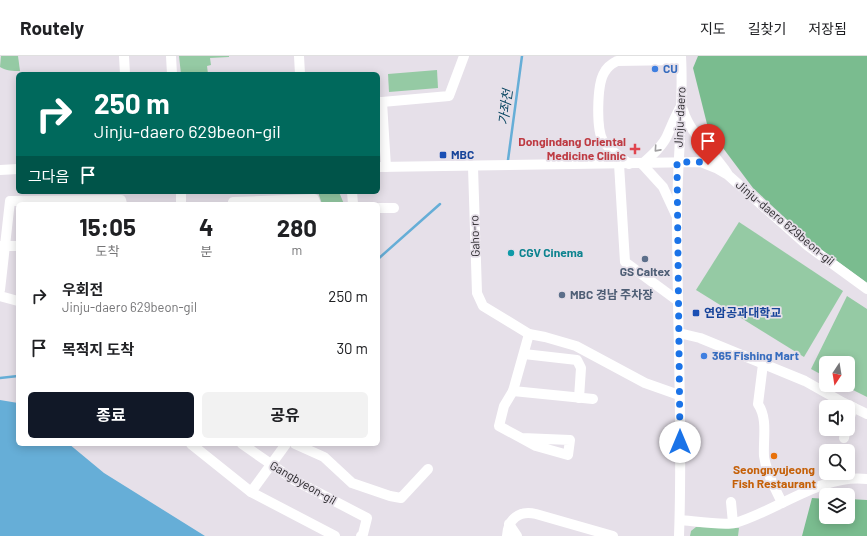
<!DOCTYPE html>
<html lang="ko">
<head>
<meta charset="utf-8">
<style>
  body { margin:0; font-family:Barlow,"Noto Sans KR",sans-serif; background:#f2f2f2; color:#202124; height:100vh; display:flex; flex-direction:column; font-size:15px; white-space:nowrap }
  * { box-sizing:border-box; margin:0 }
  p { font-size:13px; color:#757577 }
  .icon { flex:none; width:22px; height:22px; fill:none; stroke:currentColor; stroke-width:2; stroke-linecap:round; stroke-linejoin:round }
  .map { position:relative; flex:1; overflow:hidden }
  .panel { position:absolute; left:16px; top:146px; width:364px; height:244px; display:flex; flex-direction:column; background:#fff; border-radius:6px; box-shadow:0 2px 10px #0003 }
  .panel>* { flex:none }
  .banner { position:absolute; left:16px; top:16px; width:364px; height:122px; border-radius:6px; box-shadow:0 2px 10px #0003; background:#00695c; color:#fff; overflow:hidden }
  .needle { width:26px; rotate:192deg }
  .controls { position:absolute; left:819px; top:300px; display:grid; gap:8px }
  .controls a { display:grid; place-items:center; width:36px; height:36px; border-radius:6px; background:#fff; box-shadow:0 2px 10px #0003; font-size:20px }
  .pin { position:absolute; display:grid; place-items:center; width:34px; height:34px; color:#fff; margin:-41px -17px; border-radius:50% 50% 50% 0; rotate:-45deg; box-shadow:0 0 4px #0007 }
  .pin .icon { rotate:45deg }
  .me { position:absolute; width:44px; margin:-22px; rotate:0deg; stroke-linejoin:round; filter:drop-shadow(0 0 3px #0008) }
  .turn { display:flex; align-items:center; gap:14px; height:84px; padding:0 12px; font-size:18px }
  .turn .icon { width:52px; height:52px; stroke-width:2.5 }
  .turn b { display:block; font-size:28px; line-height:34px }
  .then { display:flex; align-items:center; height:38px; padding:0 12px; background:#0003; gap:8px; font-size:15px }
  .eta { display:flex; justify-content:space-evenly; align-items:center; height:68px; text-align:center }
  .eta b { font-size:24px; font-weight:700; line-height:28px }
  .action { display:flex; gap:8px; margin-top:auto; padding:8px 12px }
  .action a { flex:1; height:46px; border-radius:6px; background:#111827; color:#fff; font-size:16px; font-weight:700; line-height:46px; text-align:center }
  .action a+a { background:#f2f2f2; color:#202124 }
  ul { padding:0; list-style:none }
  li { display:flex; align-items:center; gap:12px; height:52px; padding:0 12px }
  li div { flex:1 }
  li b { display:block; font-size:15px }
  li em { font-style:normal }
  header { display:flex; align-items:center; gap:24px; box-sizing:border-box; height:56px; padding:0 20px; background:#fff; border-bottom:1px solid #e0e0e0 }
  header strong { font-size:19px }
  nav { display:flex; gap:22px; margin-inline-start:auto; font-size:14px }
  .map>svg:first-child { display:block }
</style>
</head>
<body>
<header>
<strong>Routely</strong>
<nav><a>지도</a><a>길찾기</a><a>저장됨</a></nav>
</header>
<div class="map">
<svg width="867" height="480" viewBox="0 0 867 480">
  <rect width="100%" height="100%" fill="#e6e0e9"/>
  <!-- green -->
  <g fill="#95caa4">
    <path d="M1,0h17l2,15c-7,0 -14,0 -20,-4z"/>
    <polygon points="179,0 229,0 229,1 210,2 211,9 207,10 208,18 181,18"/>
    <polygon points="437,14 438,32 389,36 388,18"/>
    <polygon points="318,136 339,136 344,148 322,148"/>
    <polygon points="739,166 843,235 804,301 696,234"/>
    <polygon points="847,240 867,253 867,341 843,329 848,329 848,307 826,307 826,321 811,313"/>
    <polygon points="696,471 739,472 738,480 690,480 691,475"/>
  </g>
  <!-- forest -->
  <g fill="#7abc8f">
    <polygon points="698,0 867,0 867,227 811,186 753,132 708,72 693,12"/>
    <polygon points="812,442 826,443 826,461 848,461 848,443 867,444 867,480 802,480"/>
  </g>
  <!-- water -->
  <polygon fill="#66aed7" points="0,344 18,347 18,388 69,388 104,417 205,480 0,480"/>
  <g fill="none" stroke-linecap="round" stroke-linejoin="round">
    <!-- stream -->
    <g stroke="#66aed7" stroke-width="2.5">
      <polyline points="508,104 522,0"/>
      <polyline points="378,203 440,148"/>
      <polyline points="0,322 18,320"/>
    </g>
    <!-- minor -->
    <g stroke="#fff" stroke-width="10">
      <polyline points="124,0 125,18"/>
      <polyline points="171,0 172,18"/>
      <polyline points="299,0 300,18"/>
      <polyline points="378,46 382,46 386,111"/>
      <polyline points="382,46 449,40 464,0"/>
      <path d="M683,54c8,26 30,41 44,63"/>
      <polyline points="619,108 625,206 678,245"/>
      <path d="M629,108c-8,-7 -20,-14 -26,-23 -7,-12 -6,-56 1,-68 3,-6 7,-9 13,-12l64,-1"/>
      <path d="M642,108c9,-8 20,-17 25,-28 5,-11 7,-17 13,-28"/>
      <polyline points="642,108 663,131 676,159"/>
      <polyline points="378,111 701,106 716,112 728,119 808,190 867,233"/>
      <polyline points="473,111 477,237 483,250 529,278 545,281 576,290 645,327 679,339"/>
      <polyline points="0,114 18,113"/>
      <polyline points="352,136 353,148"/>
      <polyline points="181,148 181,136"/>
      <polyline points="234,148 233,146 314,143 316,148"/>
      <polyline points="378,152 394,152"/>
      <polyline points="0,190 18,190"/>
      <polyline points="0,234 10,145 121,144 122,148"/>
      <polyline points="0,240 18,245"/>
      <polyline points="679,277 700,282 805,325 844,347 867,358"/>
      <polyline points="529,278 513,335 593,343"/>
      <polyline points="524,298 577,304 581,312 579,342"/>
      <path d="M763,308l-5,40c10,15 5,34 6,52 2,16 11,32 18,47"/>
      <polyline points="513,335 504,350 499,370 536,390 568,399 570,384 522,382"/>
      <polyline points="848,367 853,351"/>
      <polyline points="844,382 846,373"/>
      <polyline points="191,388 251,436 335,480"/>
      <polyline points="242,388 294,424 367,462 363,478 361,480"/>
      <polyline points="295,388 324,401 352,427 390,440 401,442 428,413"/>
      <polyline points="251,436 286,388"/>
      <polyline points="731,446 733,467"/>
      <path d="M680,464c13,1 44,6 55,3 42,-12 88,-50 132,-44"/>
      <polyline points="509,468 517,480"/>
      <path d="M507,480c1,-17 12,-26 29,-22l77,22"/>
      <path d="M679,480c4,-107 -2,-214 -2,-320 0,-53 7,-107 4,-160"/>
    </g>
  </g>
  <!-- one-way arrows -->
  <defs><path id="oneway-chevron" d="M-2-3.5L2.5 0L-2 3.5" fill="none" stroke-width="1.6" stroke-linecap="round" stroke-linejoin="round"/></defs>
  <use stroke="#a09fa1" href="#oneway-chevron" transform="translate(657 93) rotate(132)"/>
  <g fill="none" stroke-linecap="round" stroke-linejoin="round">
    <!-- route -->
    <polyline stroke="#1a73e8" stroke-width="7" stroke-dasharray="0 12.6" points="680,386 677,106 701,106 708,109"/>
  </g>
  <!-- markers -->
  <g fill="#3f7fe0" stroke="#e6e0e9" stroke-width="1.5">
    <circle cx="655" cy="13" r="4"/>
    <circle cx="704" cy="300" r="4"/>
  </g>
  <path fill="#e0444e" stroke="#e6e0e9" stroke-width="1.5" d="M633 87h4v4h4v4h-4v4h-4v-4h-4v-4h4z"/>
  <g fill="#1a4fb4" stroke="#e6e0e9" stroke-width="1.5">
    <rect x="439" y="95" width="8" height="8" rx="2"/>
    <rect x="692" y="253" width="8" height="8" rx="2"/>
  </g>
  <circle fill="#0f9aa8" stroke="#e6e0e9" stroke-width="1.5" cx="511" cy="197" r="4"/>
  <g fill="#5c6f8a" stroke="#e6e0e9" stroke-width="1.5">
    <circle cx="645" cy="203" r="4"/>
    <circle cx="562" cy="239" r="4"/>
  </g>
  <circle fill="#e8710a" stroke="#e6e0e9" stroke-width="1.5" cx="774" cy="400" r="4"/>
  <g text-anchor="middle" stroke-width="3.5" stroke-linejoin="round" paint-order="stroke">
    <!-- shop labels -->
    <g font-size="12" font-weight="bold" fill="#366cbe" stroke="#e6e0e9" text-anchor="start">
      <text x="663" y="17">CU</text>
      <text x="712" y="304">365 Fishing Mart</text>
    </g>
    <!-- street labels -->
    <g font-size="12" fill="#2c2a2e" stroke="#e6e0e9">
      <text transform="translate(680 61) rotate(-87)" y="4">Jinju-daero</text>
      <text transform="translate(785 167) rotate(40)" y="4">Jinju-daero 629beon-gil</text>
      <text transform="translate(475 180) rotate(-92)" y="4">Gaho-ro</text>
      <text transform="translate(303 427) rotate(30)" y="4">Gangbyeon-gil</text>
    </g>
    <!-- health labels -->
    <g font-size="12" font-weight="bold" fill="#be3a42" stroke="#e6e0e9" text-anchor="end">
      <text x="626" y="90">Dongindang Oriental<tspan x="626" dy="14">Medicine Clinic</tspan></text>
    </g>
    <!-- transit labels -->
    <g font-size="12" font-weight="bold" fill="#164399" stroke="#e6e0e9" text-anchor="start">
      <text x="451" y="103">MBC</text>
      <text x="704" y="261">연암공과대학교</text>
    </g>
    <!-- culture labels -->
    <g font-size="12" font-weight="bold" fill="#0d838f" stroke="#e6e0e9" text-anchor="start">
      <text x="519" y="201">CGV Cinema</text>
    </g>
    <!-- service labels -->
    <g font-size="12" font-weight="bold" fill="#4e5e75" stroke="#e6e0e9">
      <text x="645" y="220">GS Caltex</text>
      <text x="570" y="243" text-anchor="start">MBC 경남 주차장</text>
    </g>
    <!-- food labels -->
    <g font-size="12" font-weight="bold" fill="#c56008" stroke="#e6e0e9">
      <text x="774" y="418">Seongnyujeong<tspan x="774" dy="14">Fish Restaurant</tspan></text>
    </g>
    <!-- water labels -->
    <g font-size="13" font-style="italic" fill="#084561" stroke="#e6e0e9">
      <text transform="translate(505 51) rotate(-82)" y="5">가좌천</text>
    </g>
  </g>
</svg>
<div class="controls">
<a><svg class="needle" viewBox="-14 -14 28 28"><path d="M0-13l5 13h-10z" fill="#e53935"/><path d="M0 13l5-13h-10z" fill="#757577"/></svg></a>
<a><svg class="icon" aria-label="sound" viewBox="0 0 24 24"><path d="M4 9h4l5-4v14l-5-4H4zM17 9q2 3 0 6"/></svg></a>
<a><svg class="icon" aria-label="search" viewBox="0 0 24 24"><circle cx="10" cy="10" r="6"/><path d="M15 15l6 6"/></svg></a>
<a><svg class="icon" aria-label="layers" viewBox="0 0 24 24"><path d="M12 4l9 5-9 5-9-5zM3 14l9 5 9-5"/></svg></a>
</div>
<div class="pin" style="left:708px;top:109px;background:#d93025"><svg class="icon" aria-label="arrive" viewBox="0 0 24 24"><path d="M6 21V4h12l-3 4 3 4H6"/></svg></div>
<svg class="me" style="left:680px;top:386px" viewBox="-20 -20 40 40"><circle r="19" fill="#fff"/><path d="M0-13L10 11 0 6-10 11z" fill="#1a73e8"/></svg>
<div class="banner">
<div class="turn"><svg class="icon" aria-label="right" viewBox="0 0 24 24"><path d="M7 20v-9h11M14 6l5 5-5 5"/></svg><div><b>250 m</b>Jinju-daero 629beon-gil</div></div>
<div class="then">그다음<svg class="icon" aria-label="arrive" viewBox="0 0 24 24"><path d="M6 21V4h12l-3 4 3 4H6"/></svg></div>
</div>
<section class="panel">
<div class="eta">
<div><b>15:05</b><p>도착</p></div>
<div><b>4</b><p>분</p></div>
<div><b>280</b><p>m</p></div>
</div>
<ul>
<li><svg class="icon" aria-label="right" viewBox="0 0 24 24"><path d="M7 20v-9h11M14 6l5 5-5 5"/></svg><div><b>우회전</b><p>Jinju-daero 629beon-gil</p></div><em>250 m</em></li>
<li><svg class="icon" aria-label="arrive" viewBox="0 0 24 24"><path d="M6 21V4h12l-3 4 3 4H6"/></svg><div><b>목적지 도착</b></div><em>30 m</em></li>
</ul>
<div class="action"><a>종료</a><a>공유</a></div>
</section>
</div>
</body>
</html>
